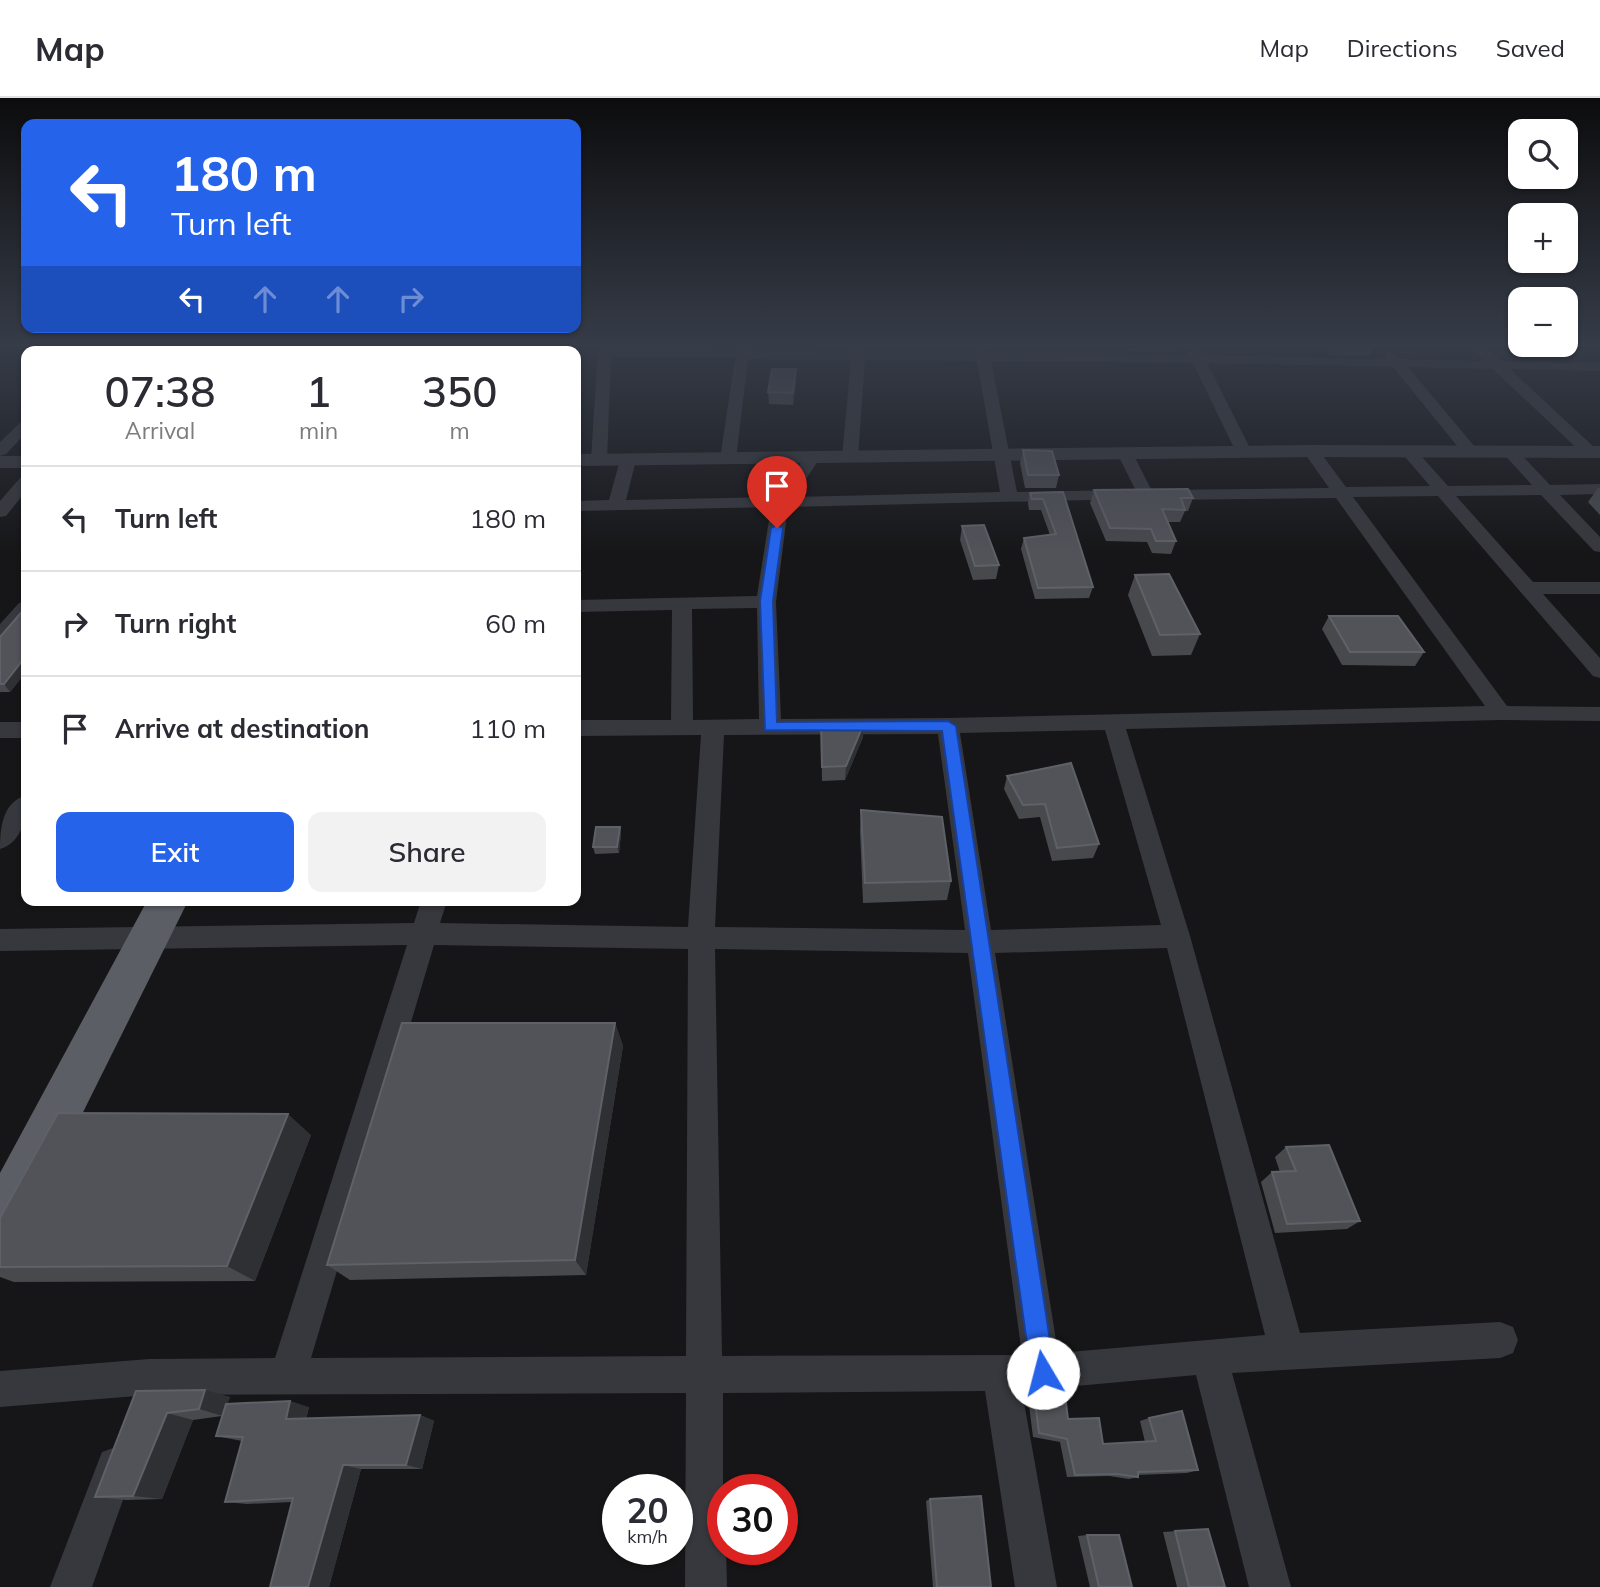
<!DOCTYPE html>
<html lang="en">
<head>
<meta charset="utf-8">
<style>
  body { margin:0; font-family:Mulish,sans-serif; background:#f2f2f3; color:#2b2b33; height:100vh; display:flex; flex-direction:column; font-size:26px; white-space:nowrap }
  * { box-sizing:border-box; margin:0 }
  p { font-size:23px; color:#7c7c81 }
  .icon { flex:none; width:38px; height:38px; fill:none; stroke:currentColor; stroke-width:2; stroke-linecap:round; stroke-linejoin:round }
  .map { position:relative; flex:1; overflow:hidden }
  .side { position:absolute; left:21px; top:248px; width:560px; height:560px; display:flex; flex-direction:column; background:#fff; border-radius:14px; box-shadow:0 2px 5px #0004 }
  .side>* { flex:none }
  .hud { position:absolute; left:21px; top:21px; width:560px; height:214px; border-radius:14px; box-shadow:0 2px 5px #0004; background:#2563eb; color:#fff; overflow:hidden }
  .controls { position:absolute; left:1508px; top:21px; display:grid; gap:14px }
  .controls a { display:grid; place-items:center; width:70px; height:70px; border-radius:14px; background:#fff; box-shadow:0 2px 5px #0004; font-size:35px }
  .speed { position:absolute; left:602px; top:1376px; display:flex; gap:14px; font-size:35px; font-weight:700; text-align:center }
  .speed>* { display:grid; place-content:center; width:91px; height:91px; border-radius:50%; background:#fff; box-shadow:0 2px 5px #0004; line-height:1 }
  .speed small { font-size:18px; font-weight:400 }
  .speed .limit { border:10px solid #d22; background:#fff; color:#111 }
  .pin { position:absolute; display:grid; place-items:center; width:60px; height:60px; color:#fff; margin:-72px -30px; border-radius:50% 50% 50% 0; rotate:-45deg; box-shadow:0 0 7px #0007 }
  .pin .icon { rotate:45deg }
  .me { position:absolute; width:77px; margin:-38px; rotate:352deg; stroke-linejoin:round; filter:drop-shadow(0 0 5px #0008) }
  .turn { display:flex; align-items:center; gap:24px; height:147px; padding:0 35px; font-size:32px }
  .turn .icon { width:91px; height:91px; stroke-width:2.5 }
  .turn b { display:block; font-size:49px; line-height:60px }
  .lanes { display:flex; align-items:center; height:66px; padding:0 35px; background:#0003; justify-content:center; gap:35px; direction:ltr }
  .lanes .off { opacity:.35 }
  .eta { display:flex; justify-content:space-evenly; align-items:center; height:119px; text-align:center }
  .eta b { font-size:42px; font-weight:600; line-height:49px }
  .button { display:flex; gap:14px; margin-top:auto; padding:14px 35px }
  .button a { flex:1; height:80px; border-radius:14px; background:#2563eb; color:#fff; font-size:28px; font-weight:600; line-height:80px; text-align:center }
  .button a+a { background:#f2f2f3; color:#2b2b33 }
  ul { padding:0; list-style:none }
  li { display:flex; align-items:center; gap:21px; height:105px; padding:0 35px; border-top:2px solid #e1e1e2 }
  li div { flex:1 }
  li b { display:block; font-size:26px }
  li em { font-style:normal }
  header { display:flex; align-items:center; gap:42px; box-sizing:border-box; height:98px; padding:0 35px; background:#fff; border-bottom:2px solid #e1e1e2 }
  header strong { font-size:33px }
  nav { display:flex; gap:38px; margin-inline-start:auto; font-size:24px }
  .map>svg:first-child { display:block }
</style>
</head>
<body>
<header>
<strong>Map</strong>
<nav><a>Map</a><a>Directions</a><a>Saved</a></nav>
</header>
<div class="map">
<svg width="1600" height="1489" viewBox="0 0 1600 1489">
  <rect width="100%" height="100%" fill="#161618"/>
  <g fill="none" stroke-linecap="round" stroke-linejoin="round">
    <!-- minor -->
    <g fill="#37383d" fill-rule="evenodd">
      <polygon points="104,249 119,249 115,254 99,254"/>
      <polygon points="228,249 242,249 238,254 224,254"/>
      <polygon points="345,249 359,249 355,254 341,254"/>
      <path d="M598,249l138,3v-3h14l-1,3 103,1v-4h14l-1,5 110,1 -1,-6h14l1,6 200,2 -4,-8h14l4,8 183,4v-6l5,-1 10,7 83,2 -13,-14h14l16,14 99,2v8l-90,-2 86,80 2,3 -8,5 -6,-2 -91,-86 -85,-2 67,80 2,3 -8,5 -6,-2 -70,-86 -186,-4 45,89 -8,5 -8,-5 -43,-89 -202,-2 26,131 106,-2 8,5 -2,4 -341,8 -12,95 5,117 167,-1 537,-12 -149,-208 -176,2 -7,-3 -7,3 -8,-5 -21,-42 2,-3h12l22,43 7,-3 169,-2 -26,-37 8,-5 6,2 29,39 84,-1 -30,-35 8,-5 6,2 34,38 84,-1 -31,-34 8,-5 6,2 35,37 50,-1v10l-40,1 40,42v15l-6,-1 -53,-56 -85,1 77,86h67v12h-57l57,64v20l-7,-2 -155,-180 -85,1 154,209 93,1v14l-99,-1 -375,9 64,207 110,397 200,-11 13,5 5,13 -5,13 -13,5 -268,15 59,214h-42l-53,-212 -174,16 35,196h-42l-30,-196 -262,2v156h3l1,38h-42l1,-194 -537,2 -149,12v-36l149,-12 126,-1 132,-413 -407,6v-22l414,-6 7,-22h26l-7,22 248,4 13,-192 -125,1v-16h95l1,-110 -96,2v-12l181,-4 14,-89 -195,4v-10l33,-1 11,-40 8,-5 8,5 -10,40 151,-3 29,-42 6,-2 8,5 -26,39 206,-5 -23,-131 -112,-1 -7,97 -8,5 -8,-5 9,-97 -103,-1 -12,100 -8,5 -8,-5 15,-101 -124,-1 -4,103 -8,5 -8,-5zM757,510l2,111 -66,1 -1,-111zM1105,632l56,195 -170,5 -31,-197zM938,636l27,196 -250,-3 9,-192zM434,847l254,4 -2,407 -375,2zM1167,850l98,387 -207,18 -63,-400zM715,851l253,4 54,402 -300,1z"/>
      <polygon points="26,323 26,335 6,356 0,358 0,344 21,324"/>
      <polygon points="26,378 26,393 6,418 0,419 0,403 20,380"/>
      <polygon points="26,503 26,521 7,542 0,544 0,526 19,505"/>
      <rect x="0" y="624" width="26" height="16"/>
      <path d="M26,697c1,21 -3,47 -26,54 0,-21 2,-46 26,-54z"/>
      <polygon points="116,1349 130,1354 135,1368 92,1489 50,1489 102,1354"/>
    </g>
    <!-- tertiary -->
    <g fill="#37383d" fill-rule="evenodd">
      <polygon points="1311,347 1600,348 1600,360 1311,359 576,368 576,356"/>
      <rect x="0" y="358" width="26" height="12"/>
    </g>
    <!-- trunk -->
    <g fill="#5b5e65" fill-rule="evenodd">
      <polygon points="459,249 481,249 478,254 456,254"/>
      <polygon points="147,803 188,803 18,1145 0,1153 0,1075"/>
    </g>
  </g>
  <!-- wall -->
  <g fill="#47494d">
    <polygon points="1127,249 1177,249 1176,254 1128,253"/>
    <polygon points="1324,249 1373,249 1369,258 1330,257"/>
    <polygon points="796,283 793,307 769,306 768,294"/>
    <polygon points="1023,352 1059,377 1056,390 1025,390 1020,365"/>
    <polygon points="1598,390 1600,390 1600,417 1588,404"/>
    <polygon points="1094,392 1193,400 1188,413 1185,413 1180,424 1168,424 1176,443 1171,456 1152,455 1147,444 1106,443 1090,405"/>
    <polygon points="1063,394 1093,489 1089,500 1035,501 1021,451 1024,440 1050,437 1041,412 1029,412 1028,405 1030,395"/>
    <polygon points="962,428 999,467 996,481 973,482 960,442"/>
    <polygon points="1135,477 1200,536 1191,557 1152,558 1128,497"/>
    <polygon points="26,509 26,574 10,594 0,594 0,539"/>
    <polygon points="1329,518 1424,554 1415,568 1342,567 1322,531"/>
    <polygon points="821,625 864,625 863,639 845,682 822,683"/>
    <polygon points="1007,678 1099,746 1093,760 1052,763 1040,719 1019,721 1004,691"/>
    <polygon points="861,712 951,783 947,802 863,805 860,733"/>
    <polygon points="620,729 621,736 619,755 595,756 593,749"/>
    <polygon points="615,925 623,948 586,1177 350,1182 327,1167"/>
    <polygon points="311,1037 255,1183 14,1184 0,1179 0,1120"/>
    <polygon points="1286,1049 1360,1123 1347,1131 1275,1135 1261,1084 1272,1074 1280,1074 1275,1059"/>
    <polygon points="136,1293 230,1299 227,1306 309,1309 306,1321 420,1317 434,1323 422,1371 361,1371 329,1489 270,1489 292,1404 247,1406 225,1404 242,1343 216,1338 222,1318 193,1322 162,1401 126,1402 95,1399"/>
    <polygon points="1034,1295 1068,1321 1103,1346 1145,1344 1140,1323 1149,1320 1198,1372 1187,1375 1138,1377 1138,1379 1129,1381 1109,1378 1067,1379 1060,1344 1033,1339 1028,1299"/>
    <polygon points="930,1401 991,1489 933,1489 926,1403"/>
    <polygon points="1208,1431 1225,1489 1177,1489 1163,1434"/>
    <polygon points="1087,1437 1132,1489 1090,1489 1078,1438"/>
  </g>
  <!-- shaded-wall -->
  <g fill="#2f3033">
    <polygon points="796,271 796,283 793,307 793,295"/>
    <polygon points="26,558 26,574 10,594 4,586"/>
    <polygon points="864,625 863,639 845,682 846,668"/>
    <polygon points="620,729 621,736 619,755 617,749"/>
    <polygon points="615,925 623,948 586,1177 575,1162"/>
    <polygon points="288,1016 311,1037 255,1183 227,1168"/>
    <polygon points="205,1292 230,1299 223,1318 199,1311"/>
    <polygon points="290,1303 309,1309 305,1327 286,1321"/>
    <polygon points="167,1315 193,1322 162,1401 133,1398"/>
    <polygon points="420,1317 434,1323 422,1371 406,1367"/>
    <polygon points="343,1367 361,1371 329,1489 308,1489"/>
  </g>
  <!-- building -->
  <g fill="#525359" stroke="#5f6168" stroke-width="2">
    <polygon points="486,252 506,252 505,254 485,254"/>
    <polygon points="772,271 796,271 793,295 768,294"/>
    <polygon points="1023,352 1052,353 1059,377 1028,377"/>
    <polygon points="1188,391 1193,400 1181,400 1185,412 1162,411 1176,443 1156,443 1151,431 1110,430 1094,392"/>
    <polygon points="1063,394 1093,489 1038,490 1024,440 1056,436 1043,401 1032,401 1030,395"/>
    <polygon points="984,427 999,467 975,468 962,428"/>
    <polygon points="1169,476 1200,536 1160,537 1135,477"/>
    <polygon points="26,509 26,558 4,586 0,586 0,539"/>
    <polygon points="1329,518 1398,518 1424,554 1350,554"/>
    <polygon points="821,625 864,625 846,668 822,669"/>
    <polygon points="1071,665 1099,746 1057,750 1045,706 1023,707 1007,678"/>
    <polygon points="861,712 942,719 951,783 865,785"/>
    <polygon points="596,729 620,729 617,749 593,749"/>
    <polygon points="402,925 615,925 575,1162 327,1167"/>
    <polygon points="58,1015 288,1016 227,1168 0,1169 0,1120"/>
    <polygon points="1329,1047 1360,1123 1287,1126 1272,1074 1296,1073 1286,1049"/>
    <polygon points="205,1292 199,1311 167,1315 133,1398 95,1399 136,1293"/>
    <polygon points="1034,1295 1065,1297 1068,1321 1099,1320 1103,1346 1156,1343 1149,1320 1182,1313 1198,1372 1138,1374 1138,1379 1117,1376 1075,1377 1067,1341 1039,1335"/>
    <polygon points="290,1303 286,1321 420,1317 406,1367 343,1367 308,1489 270,1489 293,1400 225,1404 243,1339 216,1338 226,1306"/>
    <polygon points="981,1398 991,1489 937,1489 930,1401"/>
    <polygon points="1208,1431 1225,1489 1189,1489 1175,1433"/>
    <polygon points="1087,1437 1119,1437 1132,1489 1099,1489"/>
  </g>
  <!-- sky -->
  <linearGradient id="sky" x2="0" y2="1"><stop stop-color="#0c0c0d"/><stop offset="0.54" stop-color="#363c48"/><stop offset="1" stop-color="#363c48" stop-opacity="0"/></linearGradient>
  <rect width="1600" height="457" fill="url(#sky)"/>
  <!-- route -->
  <polygon fill="#2563eb" stroke="#184099" stroke-width="2" points="777,427 783,430 773,503 777,624 948,623 956,628 1055,1275 1052,1283 1043,1286 1035,1283 1031,1275 942,633 765,632 760,503 771,430"/>
</svg>
<div class="controls">
<a><svg class="icon" aria-label="search" viewBox="0 0 24 24"><circle cx="10" cy="10" r="6"/><path d="M15 15l6 6"/></svg></a>
<a>+</a>
<a>−</a>
</div>
<div class="speed"><div>20<small>km/h</small></div><div class="limit">30</div></div>
<div class="pin" style="left:777px;top:430px;background:#d93025"><svg class="icon" aria-label="arrive" viewBox="0 0 24 24"><path d="M6 21V4h12l-3 4 3 4H6"/></svg></div>
<svg class="me" style="left:1043px;top:1275px" viewBox="-20 -20 40 40"><circle r="19" fill="#fff"/><path d="M0-13L10 11 0 6-10 11z" fill="#2563eb"/></svg>
<div class="hud">
<div class="turn"><svg class="icon" aria-label="left" viewBox="0 0 24 24"><path d="M17 20v-9H6M10 6l-5 5 5 5"/></svg><div><b>180 m</b>Turn left</div></div>
<div class="lanes"><svg class="icon" aria-label="left" viewBox="0 0 24 24"><path d="M17 20v-9H6M10 6l-5 5 5 5"/></svg><svg class="icon off" aria-label="ahead" viewBox="0 0 24 24"><path d="M12 20V5M6 11l6-6 6 6"/></svg><svg class="icon off" aria-label="ahead" viewBox="0 0 24 24"><path d="M12 20V5M6 11l6-6 6 6"/></svg><svg class="icon off" aria-label="right" viewBox="0 0 24 24"><path d="M7 20v-9h11M14 6l5 5-5 5"/></svg></div>
</div>
<section class="side">
<div class="eta">
<div><b>07:38</b><p>Arrival</p></div>
<div><b>1</b><p>min</p></div>
<div><b>350</b><p>m</p></div>
</div>
<ul>
<li><svg class="icon" aria-label="left" viewBox="0 0 24 24"><path d="M17 20v-9H6M10 6l-5 5 5 5"/></svg><div><b>Turn left</b></div><em>180 m</em></li>
<li><svg class="icon" aria-label="right" viewBox="0 0 24 24"><path d="M7 20v-9h11M14 6l5 5-5 5"/></svg><div><b>Turn right</b></div><em>60 m</em></li>
<li><svg class="icon" aria-label="arrive" viewBox="0 0 24 24"><path d="M6 21V4h12l-3 4 3 4H6"/></svg><div><b>Arrive at destination</b></div><em>110 m</em></li>
</ul>
<div class="button"><a>Exit</a><a>Share</a></div>
</section>
</div>
</body>
</html>
